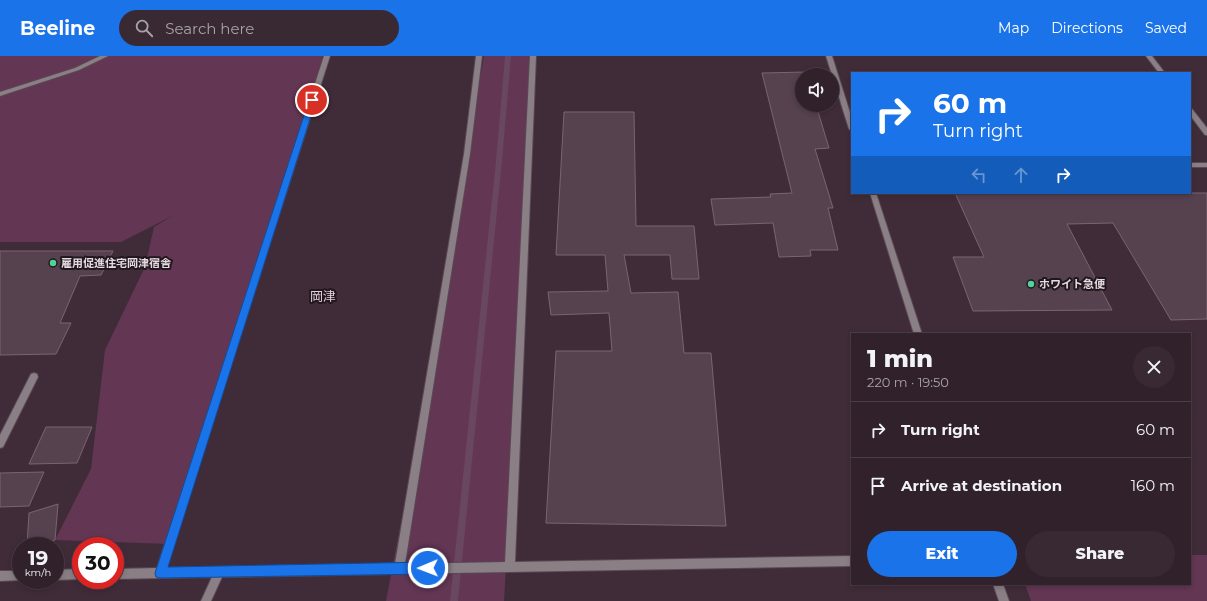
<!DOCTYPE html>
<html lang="en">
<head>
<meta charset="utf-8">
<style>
  body { margin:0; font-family:Montserrat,"Noto Sans JP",sans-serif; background:#382933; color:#f1f3f6; height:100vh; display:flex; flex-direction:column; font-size:15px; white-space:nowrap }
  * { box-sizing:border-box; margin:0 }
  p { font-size:13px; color:#a8a3a9 }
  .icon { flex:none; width:22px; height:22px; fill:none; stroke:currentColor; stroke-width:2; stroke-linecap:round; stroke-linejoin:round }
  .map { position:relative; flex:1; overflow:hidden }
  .side { position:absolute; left:851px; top:277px; width:340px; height:252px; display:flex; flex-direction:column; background:#30212b; border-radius:0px; box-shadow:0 2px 6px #0003,0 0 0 1px #4b3e47 }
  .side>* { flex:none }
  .guide { position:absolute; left:851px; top:16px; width:340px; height:122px; border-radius:0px; box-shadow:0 2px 6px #0003,0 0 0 1px #4b3e47; background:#1a73e8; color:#fff; overflow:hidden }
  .buttons { position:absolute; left:795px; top:12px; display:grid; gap:8px }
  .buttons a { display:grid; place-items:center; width:44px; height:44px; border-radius:50%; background:#30212b; box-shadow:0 2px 6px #0003,0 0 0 1px #4b3e47; font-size:20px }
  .speed { position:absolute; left:12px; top:481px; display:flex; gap:8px; font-size:20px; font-weight:700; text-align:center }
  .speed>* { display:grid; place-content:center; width:52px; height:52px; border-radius:50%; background:#30212b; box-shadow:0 2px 6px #0003,0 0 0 1px #4b3e47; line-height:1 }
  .speed small { font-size:10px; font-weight:400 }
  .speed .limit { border:6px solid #d22; background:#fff; color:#111 }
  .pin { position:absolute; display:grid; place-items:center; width:34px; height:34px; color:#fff; margin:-17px; border:2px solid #fff; border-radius:50%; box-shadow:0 1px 4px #0007 }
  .me { position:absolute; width:44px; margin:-22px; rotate:269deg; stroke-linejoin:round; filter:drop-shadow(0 0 3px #0008) }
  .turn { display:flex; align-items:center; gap:14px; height:84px; padding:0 16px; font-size:18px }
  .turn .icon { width:52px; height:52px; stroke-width:2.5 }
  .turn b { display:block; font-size:28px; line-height:34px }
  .lanes { display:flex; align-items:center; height:38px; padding:0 16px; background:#0003; justify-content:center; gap:20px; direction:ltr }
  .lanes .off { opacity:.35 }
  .round { display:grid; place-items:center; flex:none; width:42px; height:42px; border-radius:21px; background:#382933 }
  .summary { display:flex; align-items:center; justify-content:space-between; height:68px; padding:0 16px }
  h1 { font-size:24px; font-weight:800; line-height:30px }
  .action { display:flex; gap:8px; margin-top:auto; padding:8px 16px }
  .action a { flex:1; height:46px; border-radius:24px; background:#1a73e8; color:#fff; font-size:16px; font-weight:800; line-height:46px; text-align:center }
  .action a+a { background:#382933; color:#f1f3f6 }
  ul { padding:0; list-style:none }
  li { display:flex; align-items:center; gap:12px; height:56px; padding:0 16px; border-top:1px solid #4b3e47 }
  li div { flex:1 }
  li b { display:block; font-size:15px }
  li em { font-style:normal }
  header { display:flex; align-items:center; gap:24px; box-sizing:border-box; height:56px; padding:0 20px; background:#1a73e8; color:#fff }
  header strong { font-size:19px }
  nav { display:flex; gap:22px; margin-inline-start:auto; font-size:14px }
  .search { width:280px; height:36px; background:#382933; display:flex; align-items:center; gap:10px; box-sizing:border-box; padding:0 14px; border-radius:22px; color:#a8a3a9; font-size:15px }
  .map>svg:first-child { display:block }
</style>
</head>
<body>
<header>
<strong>Beeline</strong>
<div class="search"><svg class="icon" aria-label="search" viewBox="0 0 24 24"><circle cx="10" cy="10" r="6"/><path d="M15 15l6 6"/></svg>Search here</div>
<nav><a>Map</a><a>Directions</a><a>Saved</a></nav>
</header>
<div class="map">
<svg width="1207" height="545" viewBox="0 0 1207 545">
  <rect width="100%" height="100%" fill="#402c39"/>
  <!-- green -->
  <g fill="#633654">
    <polygon points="0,0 104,0 68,16 0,38"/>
    <polygon points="108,0 323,0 170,488 55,484 91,413 105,294 145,211 154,171 174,159 121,186 0,186 0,39 80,13"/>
    <polygon points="484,0 534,0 504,545 386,545 436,284"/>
    <polygon points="1190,499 1207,499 1207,545 1031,545 1025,528 1190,528"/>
  </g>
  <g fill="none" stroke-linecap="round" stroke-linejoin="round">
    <!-- stream -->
    <polygon fill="#694760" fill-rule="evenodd" points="505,0 511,0 502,105 458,545 450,545 496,105"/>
  </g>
  <!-- building -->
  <g fill="#56414f" stroke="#7b6472">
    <polygon points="806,16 807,19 802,19 802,49 816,49 829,92 815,93 833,152 828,152 838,194 810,194 811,200 779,201 773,167 715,169 711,143 771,141 770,138 792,137 762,17"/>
    <polygon points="564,56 634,56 636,170 694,170 699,223 672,223 670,199 624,199 631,237 678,236 684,297 711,297 726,470 546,467 556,295 612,295 609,257 551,259 548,236 608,235 605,199 556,199"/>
    <polygon points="955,137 1207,137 1207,263 1171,264 1113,167 1067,168 1112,254 973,255 953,201 984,201"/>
    <polygon points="0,195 113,195 101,219 80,220 60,267 71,267 56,298 0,299"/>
    <polygon points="46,371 92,371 77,407 29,408"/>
    <polygon points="44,416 29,450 0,451 0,417"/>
    <polygon points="58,448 55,484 37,490 27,490 29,457"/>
  </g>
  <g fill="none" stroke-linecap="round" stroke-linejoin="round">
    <!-- minor casing -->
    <g stroke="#5b4854" stroke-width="2">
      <g id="minor">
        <polygon points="100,0 108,0 79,14 0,40 0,36 75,12"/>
        <polygon points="324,0 330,0 166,512 395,508 464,98 476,0 482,0 470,98 405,508 505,506 530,0 536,0 515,506 852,500 852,510 222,521 211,545 201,545 212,521 115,523 115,513 157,512"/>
        <polygon points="1146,0 1152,0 1165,17 1159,17"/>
        <polygon points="1190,52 1192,53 1207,72 1207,79 1205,79 1190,59"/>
        <rect x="1190" y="107" width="17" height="4"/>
        <polygon points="34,317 37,318 38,321 3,391 0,392 0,379 31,318"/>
        <polygon points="81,513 81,523 55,524 55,514"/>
        <polygon points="0,515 21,515 21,524 23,524 0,525"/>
      </g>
    </g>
    <!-- tertiary casing -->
    <g stroke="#5b4854" stroke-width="2">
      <g id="tertiary">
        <polygon points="826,0 832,0 852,63 852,75 849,73"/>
        <polygon points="870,137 876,137 922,278 914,278"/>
        <polygon points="993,528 1003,528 1009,545 999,545"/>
      </g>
    </g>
    <!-- minor -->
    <use href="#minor" fill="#897f85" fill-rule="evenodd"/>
    <!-- tertiary -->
    <use href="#tertiary" fill="#897f85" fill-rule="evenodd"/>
  </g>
  <!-- route -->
  <polygon fill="#1a73e8" stroke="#114b97" points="312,42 316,44 168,511 428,506 432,508 433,512 432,516 428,518 160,522 156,521 155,517 309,44"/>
  <!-- markers -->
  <g fill="#52d397" stroke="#21181e" stroke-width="1.5">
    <circle cx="53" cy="207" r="4"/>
    <circle cx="1031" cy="228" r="4"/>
  </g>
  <g text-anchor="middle" stroke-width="4" stroke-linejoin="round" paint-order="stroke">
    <!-- poi labels -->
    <g font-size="11" font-weight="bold" fill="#e6d9e1" stroke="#21181e" text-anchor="start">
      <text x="61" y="211">雇用促進住宅岡津宿舎</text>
      <text x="1039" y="232">ホワイト急便</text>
    </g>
    <!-- quarter labels -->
    <g font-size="13" fill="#e6ccdc" stroke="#21181e">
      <text x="323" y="245">岡津</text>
    </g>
  </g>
</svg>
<div class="buttons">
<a><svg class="icon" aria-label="sound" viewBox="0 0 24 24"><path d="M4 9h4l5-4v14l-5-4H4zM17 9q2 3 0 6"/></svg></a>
</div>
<div class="speed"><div>19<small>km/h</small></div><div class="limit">30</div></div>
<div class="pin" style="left:312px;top:44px;background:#d93025"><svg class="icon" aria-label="arrive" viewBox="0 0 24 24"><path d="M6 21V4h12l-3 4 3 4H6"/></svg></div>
<svg class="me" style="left:428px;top:512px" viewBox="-20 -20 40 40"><circle r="17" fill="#1a73e8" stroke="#fff" stroke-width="3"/><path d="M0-11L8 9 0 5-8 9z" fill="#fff"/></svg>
<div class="guide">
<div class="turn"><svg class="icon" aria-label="right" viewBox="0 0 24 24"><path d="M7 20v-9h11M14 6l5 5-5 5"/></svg><div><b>60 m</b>Turn right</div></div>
<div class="lanes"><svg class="icon off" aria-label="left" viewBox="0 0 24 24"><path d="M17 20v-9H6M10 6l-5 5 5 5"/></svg><svg class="icon off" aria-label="ahead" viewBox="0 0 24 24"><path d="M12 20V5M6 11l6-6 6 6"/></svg><svg class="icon" aria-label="right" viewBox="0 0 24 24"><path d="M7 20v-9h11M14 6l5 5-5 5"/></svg></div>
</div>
<section class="side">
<div class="summary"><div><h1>1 min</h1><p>220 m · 19:50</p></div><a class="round"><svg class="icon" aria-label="close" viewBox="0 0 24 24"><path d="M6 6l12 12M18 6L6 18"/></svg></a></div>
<ul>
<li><svg class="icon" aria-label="right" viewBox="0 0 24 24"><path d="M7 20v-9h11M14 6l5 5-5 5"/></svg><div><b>Turn right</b></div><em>60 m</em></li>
<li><svg class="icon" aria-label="arrive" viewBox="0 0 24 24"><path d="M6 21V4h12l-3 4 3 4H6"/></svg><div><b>Arrive at destination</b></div><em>160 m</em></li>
</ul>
<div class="action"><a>Exit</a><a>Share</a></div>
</section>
</div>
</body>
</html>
